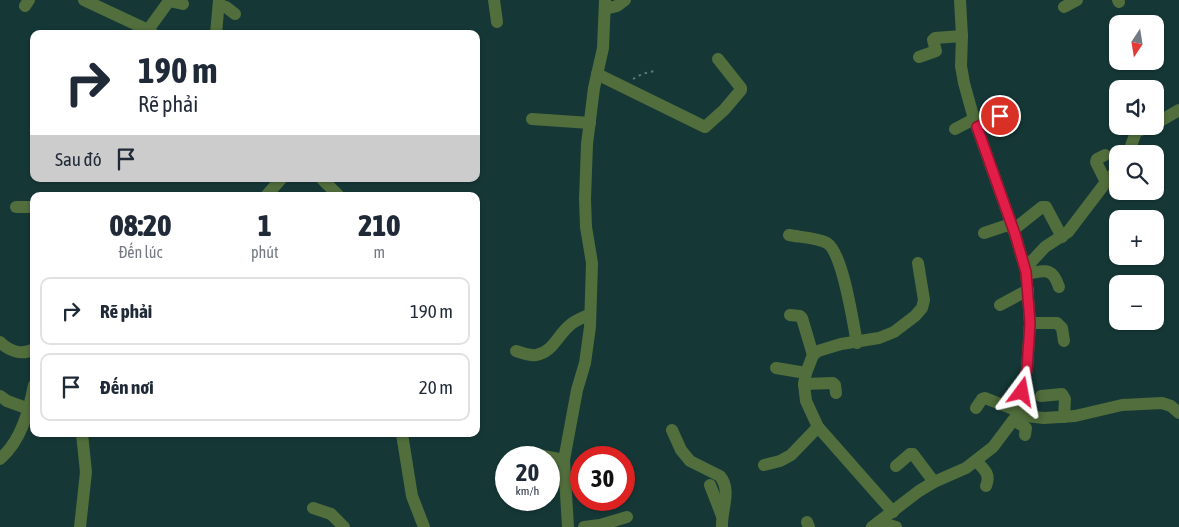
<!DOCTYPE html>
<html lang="vi">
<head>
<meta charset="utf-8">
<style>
  body { margin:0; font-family:"Asap Condensed",sans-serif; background:#f2f2f3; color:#1f2937; height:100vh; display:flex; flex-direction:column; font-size:19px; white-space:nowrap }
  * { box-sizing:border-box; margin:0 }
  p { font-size:16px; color:#747a83 }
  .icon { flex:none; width:28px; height:28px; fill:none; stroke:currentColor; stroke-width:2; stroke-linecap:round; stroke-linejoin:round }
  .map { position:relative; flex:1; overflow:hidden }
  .side { position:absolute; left:30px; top:192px; width:450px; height:245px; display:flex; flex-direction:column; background:#fff; border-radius:10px; box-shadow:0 1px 4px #0004 }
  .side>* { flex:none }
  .guide { position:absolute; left:30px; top:30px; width:450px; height:152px; border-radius:10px; box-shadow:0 1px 4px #0004; background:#fff; color:#1f2937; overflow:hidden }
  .needle { width:32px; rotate:192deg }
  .controls { position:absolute; left:1109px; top:15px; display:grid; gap:10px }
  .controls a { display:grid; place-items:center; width:55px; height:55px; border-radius:10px; background:#fff; box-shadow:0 1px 4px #0004; font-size:25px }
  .speed { position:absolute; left:495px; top:446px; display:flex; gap:10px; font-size:25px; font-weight:700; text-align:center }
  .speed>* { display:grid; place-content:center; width:65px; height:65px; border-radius:50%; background:#fff; box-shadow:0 1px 4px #0004; line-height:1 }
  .speed small { font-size:12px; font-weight:400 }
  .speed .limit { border:8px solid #d22; background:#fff; color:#111 }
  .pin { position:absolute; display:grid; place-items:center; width:42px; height:42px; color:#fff; margin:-21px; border:2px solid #fff; border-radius:50%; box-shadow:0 1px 5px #0007 }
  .me { position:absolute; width:55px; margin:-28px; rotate:13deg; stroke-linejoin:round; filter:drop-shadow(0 0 4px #0008) }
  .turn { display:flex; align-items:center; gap:18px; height:105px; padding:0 25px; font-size:22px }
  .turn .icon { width:65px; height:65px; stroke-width:2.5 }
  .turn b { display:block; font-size:35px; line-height:42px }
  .then { display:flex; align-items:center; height:48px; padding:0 25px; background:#0003; gap:10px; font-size:19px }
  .eta { display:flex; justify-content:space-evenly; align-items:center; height:85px; text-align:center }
  .eta b { font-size:30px; font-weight:800; line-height:35px }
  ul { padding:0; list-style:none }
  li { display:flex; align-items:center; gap:15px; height:68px; margin:0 10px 8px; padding:0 15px; border:2px solid #e0e1e3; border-radius:10px }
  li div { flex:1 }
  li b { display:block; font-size:19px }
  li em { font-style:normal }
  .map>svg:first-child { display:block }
</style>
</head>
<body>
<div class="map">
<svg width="1179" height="527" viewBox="0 0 1179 527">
  <rect width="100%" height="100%" fill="#153837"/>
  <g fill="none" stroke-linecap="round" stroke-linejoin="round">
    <!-- path -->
    <polyline stroke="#547d7b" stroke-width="2" stroke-dasharray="2.5 4" stroke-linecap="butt" points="633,79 642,74 654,71"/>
    <!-- minor -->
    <g stroke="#516e3c" stroke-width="12">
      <polyline points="84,0 148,30 153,34"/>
      <polyline points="494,0 497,22"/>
      <polyline points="1118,0 1119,2"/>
      <polyline points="219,5 226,7 235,14"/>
      <polyline points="25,6 29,0"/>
      <polyline points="1064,7 1077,0"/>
      <polyline points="605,9 617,6 625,0"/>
      <polyline points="148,30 169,1 183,4"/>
      <polyline points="216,34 219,0"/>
      <polyline points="919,57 936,51 933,40 935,38 962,36"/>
      <polyline points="597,74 705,127 724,110 741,90 741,88 718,59"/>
      <polyline points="532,119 590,123"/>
      <polyline points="1155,124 1179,110"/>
      <polyline points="977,127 1000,116"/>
      <polyline points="955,129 974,119"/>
      <polyline points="1128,154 1136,132 1150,126"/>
      <polyline points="1105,155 1097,159 1096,162 1106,182"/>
      <polyline points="322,179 339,196"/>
      <polyline points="266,196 281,179"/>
      <polyline points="16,207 34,207"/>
      <polyline points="1013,230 1042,207 1046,207 1062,237"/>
      <polyline points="984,233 1011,224"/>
      <path d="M789,235c10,2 29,3 38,8 16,10 26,80 30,100"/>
      <polyline points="1026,272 1032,261 1045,247 1068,232 1106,182 1118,169"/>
      <path d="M1026,274c19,-3 26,-8 33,13"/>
      <polyline points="1000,305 1028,290"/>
      <polyline points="790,315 800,316 802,318 813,355"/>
      <polyline points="1030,323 1057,323 1062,328 1064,341"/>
      <path d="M0,342c9,9 22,14 34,7"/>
      <path d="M516,351c6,2 14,5 20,4 16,-2 22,-20 33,-29 6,-6 14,-8 21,-12"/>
      <polyline points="776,368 806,373"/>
      <polyline points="804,384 833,383 835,385 836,393"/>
      <polyline points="0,396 7,401 29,409"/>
      <polyline points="1041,396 1062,394 1065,399 1064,417"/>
      <polyline points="976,408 982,399 985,398 1018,411"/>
      <polyline points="1017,415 1044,418 1060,417 1075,416 1122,405 1162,403 1171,406 1179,413"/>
      <polyline points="1014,420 1026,428 1025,435"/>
      <path d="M672,430l9,20 9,11 30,15c12,14 1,35 2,51"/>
      <polyline points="402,434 412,496 424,527"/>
      <polyline points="533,454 564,460"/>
      <path d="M0,459c21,-18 29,-48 34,-74"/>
      <path d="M976,461c8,8 15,13 10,25"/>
      <polyline points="764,465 780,461 791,455 818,427"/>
      <polyline points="896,466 910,454 913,454 934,482"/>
      <polyline points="710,485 722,516"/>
      <polyline points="313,508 331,514 344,527"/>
      <polyline points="893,512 818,427 806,401 804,384 806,373 813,355 818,351 841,344 879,338 894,332 915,316 922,308 924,300 918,263"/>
      <polyline points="807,522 809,527"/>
      <polyline points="879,522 896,527"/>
      <polyline points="80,527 86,472 82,434"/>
      <polyline points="568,527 564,460 577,390 585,363 590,327 592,263 586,227 585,199 587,144 594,88 603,48 605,0"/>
      <polyline points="584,527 600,525 627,517"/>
      <polyline points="872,527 919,491 934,482 966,468 993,447 1017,415 1027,369 1030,323 1026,272 1015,234 974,119 964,83 961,66 962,36 960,0"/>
    </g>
  </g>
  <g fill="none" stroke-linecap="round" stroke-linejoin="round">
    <!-- route casing -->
    <g stroke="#92132f" stroke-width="12">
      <polyline id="route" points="1000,116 977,127 1015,234 1026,272 1030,323 1027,369 1022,392"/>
    </g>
    <!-- route -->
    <use href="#route" stroke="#e11d48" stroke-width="9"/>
  </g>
</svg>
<div class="controls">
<a><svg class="needle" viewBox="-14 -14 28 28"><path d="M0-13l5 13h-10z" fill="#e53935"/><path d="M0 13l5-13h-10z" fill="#747a83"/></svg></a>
<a><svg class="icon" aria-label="sound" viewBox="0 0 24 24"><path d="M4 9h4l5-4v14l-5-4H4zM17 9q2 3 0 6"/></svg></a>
<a><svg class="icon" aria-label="search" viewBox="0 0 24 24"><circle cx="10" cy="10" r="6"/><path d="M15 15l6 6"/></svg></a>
<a>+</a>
<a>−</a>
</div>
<div class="speed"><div>20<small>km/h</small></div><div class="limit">30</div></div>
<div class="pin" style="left:1000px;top:116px;background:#d93025"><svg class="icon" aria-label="arrive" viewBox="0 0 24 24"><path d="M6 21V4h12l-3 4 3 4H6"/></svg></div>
<svg class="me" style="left:1022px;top:392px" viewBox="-20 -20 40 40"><path d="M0-17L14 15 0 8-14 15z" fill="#e11d48" stroke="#fff" stroke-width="4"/></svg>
<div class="guide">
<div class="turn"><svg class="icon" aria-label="right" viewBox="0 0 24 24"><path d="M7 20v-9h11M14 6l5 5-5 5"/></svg><div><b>190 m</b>Rẽ phải</div></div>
<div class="then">Sau đó<svg class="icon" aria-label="arrive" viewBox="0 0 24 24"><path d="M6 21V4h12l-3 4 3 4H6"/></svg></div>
</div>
<section class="side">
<div class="eta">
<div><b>08:20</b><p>Đến lúc</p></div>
<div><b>1</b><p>phút</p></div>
<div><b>210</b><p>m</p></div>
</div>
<ul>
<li><svg class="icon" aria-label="right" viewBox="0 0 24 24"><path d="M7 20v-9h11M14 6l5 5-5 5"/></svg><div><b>Rẽ phải</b></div><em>190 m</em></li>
<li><svg class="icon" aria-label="arrive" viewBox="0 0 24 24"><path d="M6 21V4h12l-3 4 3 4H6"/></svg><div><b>Đến nơi</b></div><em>20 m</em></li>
</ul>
</section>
</div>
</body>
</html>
